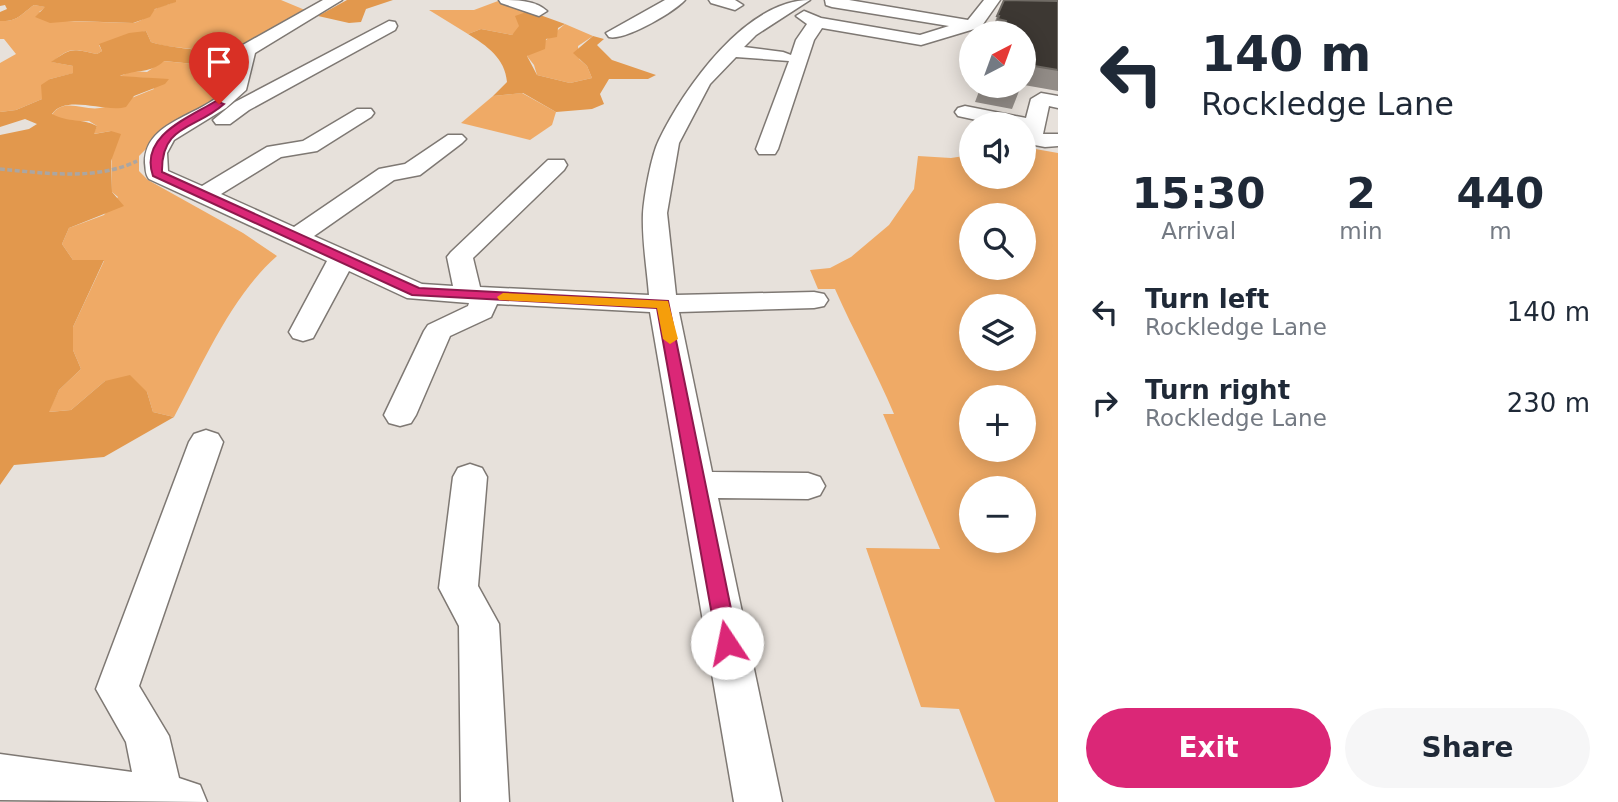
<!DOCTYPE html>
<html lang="en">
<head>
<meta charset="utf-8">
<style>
  body { margin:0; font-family:"DejaVu Sans",sans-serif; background:#f6f6f7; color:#1f2937; height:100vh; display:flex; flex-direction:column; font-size:26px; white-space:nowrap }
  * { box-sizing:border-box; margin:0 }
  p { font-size:23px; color:#747a83 }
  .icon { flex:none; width:38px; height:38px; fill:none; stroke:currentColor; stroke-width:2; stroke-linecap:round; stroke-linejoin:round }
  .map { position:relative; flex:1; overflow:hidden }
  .drawer { display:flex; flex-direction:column; background:#fff; width:560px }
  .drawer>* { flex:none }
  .hud { background:#fff; color:#1f2937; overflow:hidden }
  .needle { width:46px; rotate:41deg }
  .controls { position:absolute; left:959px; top:21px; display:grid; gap:14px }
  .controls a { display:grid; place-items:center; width:77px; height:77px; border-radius:50%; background:#fff; box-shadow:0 4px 18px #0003; font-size:35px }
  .pin { position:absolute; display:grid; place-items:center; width:60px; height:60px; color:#fff; margin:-72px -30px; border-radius:50% 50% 50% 0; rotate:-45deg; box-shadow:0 0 7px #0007 }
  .pin .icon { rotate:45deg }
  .me { position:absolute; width:77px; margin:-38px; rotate:349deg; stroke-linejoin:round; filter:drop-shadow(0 0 5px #0008) }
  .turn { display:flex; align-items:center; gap:24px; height:147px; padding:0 28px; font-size:32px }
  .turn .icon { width:91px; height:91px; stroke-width:2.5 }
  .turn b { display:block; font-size:49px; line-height:60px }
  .eta { display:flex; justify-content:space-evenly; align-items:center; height:119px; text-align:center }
  .eta b { font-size:42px; font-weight:800; line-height:49px }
  .button { display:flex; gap:14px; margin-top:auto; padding:14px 28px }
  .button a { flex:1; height:80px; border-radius:42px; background:#db2777; color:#fff; font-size:28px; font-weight:800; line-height:80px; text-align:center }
  .button a+a { background:#f6f6f7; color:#1f2937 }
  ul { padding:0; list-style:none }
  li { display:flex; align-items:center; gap:21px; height:91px; padding:0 28px }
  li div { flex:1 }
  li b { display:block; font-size:26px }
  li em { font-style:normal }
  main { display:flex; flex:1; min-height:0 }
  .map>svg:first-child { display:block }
</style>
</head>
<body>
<main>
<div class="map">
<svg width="1058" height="802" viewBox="0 0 1058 802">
  <rect width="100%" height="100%" fill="#e7e1db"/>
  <!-- green -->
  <g fill="#efaa66" fill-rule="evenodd">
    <path d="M176,0h105l24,10 -50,29 -21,38 -18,22 -54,34 -23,23v15l9,9 95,53 34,23c-45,39 -75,109 -103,161l-21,-5 -6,-20 -42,-11 -34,29 -23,2 11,-22 22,-21 -8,-19v-23l31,-66 -31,-1 -11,-16 7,-16 35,-13 14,-18 -6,-5 -1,-61 -18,3 4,-8 -8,-5 -21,1 -16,-7c11,-18 32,-4 48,-7 17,-2 37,-13 54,-19l-6,-11 -30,-1 14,-6 15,1 16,-11 31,3 9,-13c-17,-4 -36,-3 -52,-9l-5,-11 -47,14 3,6 -5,3c-24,-5 -25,-8 -45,8l21,4 1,7 -24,6 -7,13 -1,7 -26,11 -16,2v-49l16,-9 -12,-15h-4v-18c18,1 21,-7 34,-16l12,2 -7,5 26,9 68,2c14,-3 16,-11 26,-16 8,-3 12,-2 17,-7z"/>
    <polygon points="498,1 529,11 518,30 512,35 481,29 468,34 429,10 474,10"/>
    <polygon points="565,24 593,36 578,46 579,59 587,66 592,78 570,83 537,75 534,65 527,56"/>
    <polygon points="522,93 556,112 552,125 530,140 461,123 493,96"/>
    <path d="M1024,147l34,6v649h-63l-36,-93 -38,-2 -55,-159 74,1 -57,-135h11c-18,-43 -40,-82 -59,-125h-17l-8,-19 20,-2 21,-11 38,-32 25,-36 4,-33 33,2 20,-3v22h53zM1024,215v53h-53v-53zM1024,306v53h-53v-53zM1024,397v53h-53v-53zM1024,488v53h-53v-53z"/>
  </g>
  <!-- forest -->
  <g fill="#e2984d">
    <path d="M0,0h176v2l-21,7 -5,8 -17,6 -59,-2 -24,2 -15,-6 10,-10 -11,-2c-13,9 -16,17 -34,16v-9l7,-3 -2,-4 -5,1z"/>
    <polygon points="347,0 393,0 366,9 361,22 349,23 318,16"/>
    <path d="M529,11l36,13 -7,4 -1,9 -11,2 -1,10 -18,7 10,19 33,8 22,-5 -5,-12 -14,-13 20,-17 11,3 -7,6 15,15 44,15 -8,4h-39l-9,15 4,10 -12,5 -36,3 -33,-19 -30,3 14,-14c-2,-24 -20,-36 -39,-48l13,-5 31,6 7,-9 -4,-10z"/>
    <path d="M146,31l5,11c14,5 36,6 52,9l5,9 -14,4 -30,-3c-13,13 -28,8 -44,15l49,3 -4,5 -31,12 -8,11c-21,6 -60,-13 -74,7 17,9 30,4 45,12l-3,8 17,-3 10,3 -10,27 1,31 12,14 -55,22 -7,16 11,16h31l-31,67v23l8,19 -22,21 -10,22 22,-2 34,-29 25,-6 17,17 6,20 21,5 -70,40 -90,8 -14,20v-350l29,-6 8,-5 -12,-5 -25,8v-15l16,-2 26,-11 -1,-14 9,-6 23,-6v-7l-22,-4c22,-15 20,-13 46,-8l5,-3 -3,-7 30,-11z"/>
  </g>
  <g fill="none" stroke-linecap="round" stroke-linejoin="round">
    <!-- minor casing -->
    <g stroke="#7e7873" stroke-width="3">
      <g id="minor">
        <path d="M323,0h19l-87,53 -9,37 -20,18 -52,32 -7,13 1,18 34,15 65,-39 36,-6 54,-32h14l3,4 -3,4 -54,34 -36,6 -60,37 73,33 85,-58 26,-5 43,-29h14l4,4 -4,4 -42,32 -26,5 -80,56 108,48 31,2 -6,-29 4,-5 97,-92h16l3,5 -3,5 -91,88 7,29 169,8c-2,-26 -7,-54 -6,-81 1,-17 8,-58 16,-74 25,-52 87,-140 151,-140l-54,35 -12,12 39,5 8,3 5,-15 11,-16 -11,-8 8,-5 17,7 99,17 29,-9 -117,-19 -6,-2 -1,-5h24l119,20 16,-20h16l-19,27 -60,18 -99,-17 -8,12 -36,109 -3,5h-16l-3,-5 33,-88 -53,-4 -26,27 -31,59 -12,70 9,82 138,-3 10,2 4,6 -4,6 -10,2 -135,4 33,160 96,1 12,4 5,9 -5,9 -12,4 -90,-1 64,304h-48l-84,-490 -153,-8 -6,13 -41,19 -34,79 -5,8 -11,3 -11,-3 -5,-8 40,-84 4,-6 40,-19 1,-3 -62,-5 -58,-27 -36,67 -10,3 -10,-3 -4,-6 38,-71 -178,-82c-4,-6 -3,-9 -4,-16 -1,-46 67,-47 85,-80 6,-11 4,-26 11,-37z"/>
        <path d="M499,0c17,0 36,0 48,11l-8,5 -38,-13z"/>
        <path d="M665,0h20c-11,12 -60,41 -76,37l-3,-4z"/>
        <polygon points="709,0 735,0 743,5 735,10 711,3"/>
        <polygon points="389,21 395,22 397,26 395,30 249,110 230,124 216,124 213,120 235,102"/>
        <polygon points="1041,93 1058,96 1058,108 1049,106 1043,134 1058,134 1058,146 1045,147 1024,143 1024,124 995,124 958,116 955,112 958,108 965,106 1026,118 1031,99"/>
        <polygon points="206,430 218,434 223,442 139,686 169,736 179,778 200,785 207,802 0,800 0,754 132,772 126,742 96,689 189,442 194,434"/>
        <polygon points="470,464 482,468 487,477 478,586 499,624 509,802 461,802 459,626 439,588 453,477 458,468"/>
      </g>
    </g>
    <!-- path -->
    <path stroke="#aba6a2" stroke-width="3.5" stroke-dasharray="5 2.5" stroke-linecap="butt" d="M0,169c44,4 96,12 137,-8"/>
    <!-- minor -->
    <use href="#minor" fill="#fff" fill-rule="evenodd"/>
  </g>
  <!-- wall -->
  <g fill="#928c87">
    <polygon points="1058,1 1058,91 1024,85 1024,33 991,33 997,16"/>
    <polygon points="981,86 1021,86 1012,109 975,102"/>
  </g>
  <!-- building -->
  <g fill="#3d3833" stroke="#706b65" stroke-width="2">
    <polygon points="1004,0 1058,1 1058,70 1028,65 1024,78 1024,33 1003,33 1006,21 998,19 999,16 997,16"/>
    <polygon points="1001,86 1021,86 1020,89"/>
  </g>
  <!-- route -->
  <path fill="#db2777" stroke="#8e194d" stroke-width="2" d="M216,101l8,3c-29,26 -63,20 -62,68l257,116 249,13 70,342 -3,7 -8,2 -7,-2 -3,-7 -60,-335 -245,-13 -259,-119c-14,-40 35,-58 63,-75z"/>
  <!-- slow -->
  <polygon fill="#f59e0b" points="503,293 668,301 678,339 670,344 663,339 657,308 499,300 497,297"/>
</svg>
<div class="controls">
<a><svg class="needle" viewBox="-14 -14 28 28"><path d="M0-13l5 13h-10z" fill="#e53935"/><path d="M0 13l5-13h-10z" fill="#747a83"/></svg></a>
<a><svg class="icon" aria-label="sound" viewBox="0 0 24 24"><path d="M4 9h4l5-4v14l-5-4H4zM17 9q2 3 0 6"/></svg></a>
<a><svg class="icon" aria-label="search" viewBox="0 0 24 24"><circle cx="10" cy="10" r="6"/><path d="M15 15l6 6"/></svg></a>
<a><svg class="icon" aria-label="layers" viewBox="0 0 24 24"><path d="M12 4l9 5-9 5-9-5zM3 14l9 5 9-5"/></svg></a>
<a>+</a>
<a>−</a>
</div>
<div class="pin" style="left:219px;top:104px;background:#d93025"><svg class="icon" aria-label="arrive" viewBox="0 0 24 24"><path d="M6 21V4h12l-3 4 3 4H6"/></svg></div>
<svg class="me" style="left:727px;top:643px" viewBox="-20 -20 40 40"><circle r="19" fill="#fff"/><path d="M0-13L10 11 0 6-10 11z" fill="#db2777"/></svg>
</div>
<section class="drawer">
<div class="hud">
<div class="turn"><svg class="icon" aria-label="left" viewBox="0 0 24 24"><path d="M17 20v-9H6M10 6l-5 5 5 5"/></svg><div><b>140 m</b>Rockledge Lane</div></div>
</div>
<div class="eta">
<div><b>15:30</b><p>Arrival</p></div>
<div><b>2</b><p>min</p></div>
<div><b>440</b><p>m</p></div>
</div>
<ul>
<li><svg class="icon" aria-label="left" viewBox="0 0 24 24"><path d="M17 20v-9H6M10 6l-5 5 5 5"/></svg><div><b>Turn left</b><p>Rockledge Lane</p></div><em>140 m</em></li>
<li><svg class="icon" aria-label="right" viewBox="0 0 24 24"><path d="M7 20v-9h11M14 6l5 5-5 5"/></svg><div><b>Turn right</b><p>Rockledge Lane</p></div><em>230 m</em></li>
</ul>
<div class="button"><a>Exit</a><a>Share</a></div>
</section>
</main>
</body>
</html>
